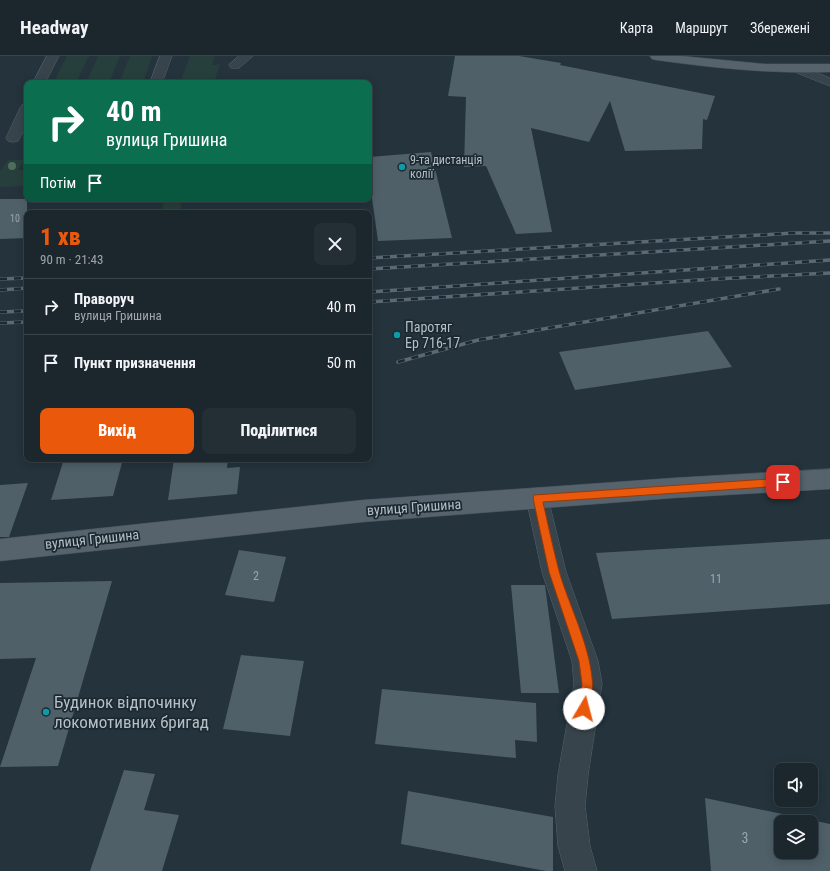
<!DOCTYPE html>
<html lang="uk">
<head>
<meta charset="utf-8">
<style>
  body { margin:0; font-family:"Roboto Condensed",sans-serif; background:#242e35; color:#f1f3f6; height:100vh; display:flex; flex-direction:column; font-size:15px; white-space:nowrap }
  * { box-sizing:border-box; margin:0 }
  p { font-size:13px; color:#a0a5aa }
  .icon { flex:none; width:22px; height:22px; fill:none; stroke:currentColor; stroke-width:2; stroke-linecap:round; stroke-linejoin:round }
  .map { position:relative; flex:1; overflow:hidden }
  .details { position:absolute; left:24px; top:154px; width:348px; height:252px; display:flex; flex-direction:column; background:#1b262d; border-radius:8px; box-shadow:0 2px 10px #0003,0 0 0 1px #394349 }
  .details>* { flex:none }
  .banner { position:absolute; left:24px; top:24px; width:348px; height:122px; border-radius:8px; box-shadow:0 2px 10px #0003,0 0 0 1px #394349; background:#0b6e4f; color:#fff; overflow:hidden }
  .tools { position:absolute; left:774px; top:707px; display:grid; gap:8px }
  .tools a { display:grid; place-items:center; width:44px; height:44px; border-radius:8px; background:#1b262d; box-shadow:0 2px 10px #0003,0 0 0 1px #394349; font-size:20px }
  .pin { position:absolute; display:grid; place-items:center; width:34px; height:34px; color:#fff; margin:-17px; border-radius:8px; box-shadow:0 2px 6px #0006 }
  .me { position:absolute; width:44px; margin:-22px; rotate:8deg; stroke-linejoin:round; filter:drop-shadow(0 0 3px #0008) }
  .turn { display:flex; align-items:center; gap:14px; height:84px; padding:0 16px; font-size:18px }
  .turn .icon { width:52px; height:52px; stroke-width:2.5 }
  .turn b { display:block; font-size:28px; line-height:34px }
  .then { display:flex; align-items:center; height:38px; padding:0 16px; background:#0003; gap:8px; font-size:15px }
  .round { display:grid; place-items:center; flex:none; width:42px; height:42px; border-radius:8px; background:#242e35 }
  .headline { display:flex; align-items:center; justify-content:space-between; height:68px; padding:0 16px }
  h1 { font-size:24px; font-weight:800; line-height:30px; color:#ea580c }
  .primary-button { display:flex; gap:8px; margin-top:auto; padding:8px 16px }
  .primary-button a { flex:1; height:46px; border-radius:8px; background:#ea580c; color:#fff; font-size:16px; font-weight:800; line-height:46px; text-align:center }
  .primary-button a+a { background:#242e35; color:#f1f3f6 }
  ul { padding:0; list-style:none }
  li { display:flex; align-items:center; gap:12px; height:56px; padding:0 16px; border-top:1px solid #394349 }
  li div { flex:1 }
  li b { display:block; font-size:15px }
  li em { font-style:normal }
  header { display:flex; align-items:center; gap:24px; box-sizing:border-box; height:56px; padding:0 20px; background:#1b262d; border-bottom:1px solid #394349 }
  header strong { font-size:19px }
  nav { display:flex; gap:22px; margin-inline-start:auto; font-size:14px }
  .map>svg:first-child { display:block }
</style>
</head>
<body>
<header>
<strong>Headway</strong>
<nav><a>Карта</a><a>Маршрут</a><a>Збережені</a></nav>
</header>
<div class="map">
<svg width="830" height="815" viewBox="0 0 830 815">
  <rect width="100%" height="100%" fill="#24333c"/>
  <!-- green -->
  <g fill="#273f3c">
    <polygon points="67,0 89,0 76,27 53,27"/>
    <polygon points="98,0 120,0 109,27 86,27"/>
    <polygon points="130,0 152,0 143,27 119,27"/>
    <polygon points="190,0 215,0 212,9 220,8 214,27 180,27"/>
    <polygon points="8,104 24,104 18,114 27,114 27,130 0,131 0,115"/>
    <polygon points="165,143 182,143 180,157 161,157"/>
  </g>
  <!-- building -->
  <g fill="#4f6069" fill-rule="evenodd">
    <polygon points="455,0 519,0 561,7 560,9 715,40 707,64 703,63 702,93 625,95 610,45 589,86 531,72 552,176 516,178 486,110 464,111 466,41 448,40"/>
    <polygon points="431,96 452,182 378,185 369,121 369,101"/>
    <polygon points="0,143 27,143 27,182 0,183"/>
    <polygon points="708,275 732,311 575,334 559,296"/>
    <polygon points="64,403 123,403 113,440 51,444"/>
    <polygon points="174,403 228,403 227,412 240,411 237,438 168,444"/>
    <polygon points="28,427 9,481 0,481 0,429"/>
    <polygon points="830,483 830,548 612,563 596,497"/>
    <polygon points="239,494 286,501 274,546 225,539"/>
    <polygon points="112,525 58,710 0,711 36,602 0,603 0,527"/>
    <polygon points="511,529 545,529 559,637 521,637"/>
    <polygon points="241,599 304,605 290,680 223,673"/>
    <polygon points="382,633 536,647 537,686 515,684 516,702 375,688"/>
    <polygon points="124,714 155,718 144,754 179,759 162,815 90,815"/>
    <polygon points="408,735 553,761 553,815 546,815 401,788"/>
    <path d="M705,742l125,26v47h-119zM781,766h30v30h-30z"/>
  </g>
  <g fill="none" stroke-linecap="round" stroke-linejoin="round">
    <!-- minor casing -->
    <g stroke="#56626a" stroke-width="1">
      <g id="minor">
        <polygon points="47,0 59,0 45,27 33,27"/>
        <polygon points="160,0 172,0 162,27 150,27"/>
        <polygon points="239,0 253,0 239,12 231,12 229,9"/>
        <polygon points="801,10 830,22 830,30 797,17 795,14 797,11"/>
        <path d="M27,48c0,14 -1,25 -9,37l-5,1 -5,-1 -2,-3 14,-30 2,-3z"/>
        <polygon points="537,432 545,435 548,442 566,516 598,605 602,628 588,719 585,750 590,790 597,815 565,815 558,790 555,750 558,719 574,628 572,605 542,516 526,442 529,435"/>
      </g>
    </g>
    <!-- major casing -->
    <g stroke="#445058" stroke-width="1">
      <g id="major">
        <path d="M650,0h31l84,8h65v8c-59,2 -116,-4 -174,-12l-4,-1z"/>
        <polygon points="830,413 830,433 673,442 363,466 0,505 0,483 363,444 673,422"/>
      </g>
    </g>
    <!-- minor -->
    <use href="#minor" fill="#38444c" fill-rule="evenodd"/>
    <!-- major -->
    <use href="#major" fill="#56636c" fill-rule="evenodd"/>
    <!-- rail casing -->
    <g stroke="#5a6973" stroke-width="3.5">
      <g id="rail">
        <polyline points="369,202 794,177 830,177"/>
        <polyline points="369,213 830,185"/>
        <polyline points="0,223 27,222"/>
        <polyline points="0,234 27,232"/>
        <polyline points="369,236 830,204"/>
        <polyline points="369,246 715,223 830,217"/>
        <polyline points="0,256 27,255"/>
        <polyline points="0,267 27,266"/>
        <polyline points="398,306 478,284 779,233"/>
      </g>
    </g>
    <!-- rail -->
    <use href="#rail" stroke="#1d2931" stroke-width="2.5" stroke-dasharray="7" stroke-linecap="butt"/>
  </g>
  <!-- trees -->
  <circle fill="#4f6d5b" cx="12" cy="110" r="4"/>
  <!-- route -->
  <path fill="#ea580c" stroke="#983908" d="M783,422l3,1 2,3 -2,3 -3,1 -240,16c5,23 10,46 16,69 11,40 46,101 29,142l-4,2 -4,-2 -2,-4 4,-25 -3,-23 -30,-89 -16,-74 1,-3z"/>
  <!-- markers -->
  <g fill="#0f9aa8" stroke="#1d2931" stroke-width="1.5">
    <circle cx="402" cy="111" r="4"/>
    <circle cx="397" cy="279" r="4"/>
    <circle cx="46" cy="656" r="4"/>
  </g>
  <g text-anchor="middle" stroke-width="3.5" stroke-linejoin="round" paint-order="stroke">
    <!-- far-number labels -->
    <g font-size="10" fill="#9ba7b0">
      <text x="15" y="166">10</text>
    </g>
    <!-- far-poi labels -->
    <g font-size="12" fill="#b4bfc7" stroke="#1d2931" text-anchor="start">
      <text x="410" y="108">9-та дистанція<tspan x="410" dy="14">колії</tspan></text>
    </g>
    <!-- number labels -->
    <g font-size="12" fill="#9ba7b0">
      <text x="256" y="524">2</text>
      <text x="716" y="527">11</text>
    </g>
    <!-- poi labels -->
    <g font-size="14" fill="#b4bfc7" stroke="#1d2931" text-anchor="start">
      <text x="405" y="276">Паротяг<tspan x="405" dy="16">Ер 716-17</tspan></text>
    </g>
    <!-- street labels -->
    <g font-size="14" fill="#b4bfc7" stroke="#1d2931">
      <text transform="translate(414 451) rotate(-4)" y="5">вулиця Гришина</text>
      <text transform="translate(92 483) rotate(-6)" y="5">вулиця Гришина</text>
    </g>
    <!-- near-number labels -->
    <g font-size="14" fill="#9ba7b0">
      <text x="745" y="787">3</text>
    </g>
    <!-- near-poi labels -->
    <g font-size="17" fill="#b4bfc7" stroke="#1d2931" text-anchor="start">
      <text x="54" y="652">Будинок відпочинку<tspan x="54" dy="20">локомотивних бригад</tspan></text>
    </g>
  </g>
</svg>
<div class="tools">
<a><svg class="icon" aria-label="sound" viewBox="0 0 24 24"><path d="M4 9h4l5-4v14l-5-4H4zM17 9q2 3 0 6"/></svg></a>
<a><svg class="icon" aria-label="layers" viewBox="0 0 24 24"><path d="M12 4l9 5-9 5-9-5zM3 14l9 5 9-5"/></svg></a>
</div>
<div class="pin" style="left:783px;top:426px;background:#d93025"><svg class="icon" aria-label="arrive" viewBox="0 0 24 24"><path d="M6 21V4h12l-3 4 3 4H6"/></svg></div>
<svg class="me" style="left:584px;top:653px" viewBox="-20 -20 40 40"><circle r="19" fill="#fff"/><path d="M0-13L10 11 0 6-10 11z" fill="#ea580c"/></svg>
<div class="banner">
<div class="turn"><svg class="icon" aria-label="right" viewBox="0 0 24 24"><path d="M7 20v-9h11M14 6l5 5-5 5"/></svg><div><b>40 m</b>вулиця Гришина</div></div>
<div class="then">Потім<svg class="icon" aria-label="arrive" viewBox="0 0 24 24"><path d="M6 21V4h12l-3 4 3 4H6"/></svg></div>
</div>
<section class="details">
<div class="headline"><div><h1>1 хв</h1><p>90 m · 21:43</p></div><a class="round"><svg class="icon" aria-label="close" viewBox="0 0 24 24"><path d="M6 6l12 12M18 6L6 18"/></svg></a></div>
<ul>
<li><svg class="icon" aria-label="right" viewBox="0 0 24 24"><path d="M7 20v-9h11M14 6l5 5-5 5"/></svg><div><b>Праворуч</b><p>вулиця Гришина</p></div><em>40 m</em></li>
<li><svg class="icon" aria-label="arrive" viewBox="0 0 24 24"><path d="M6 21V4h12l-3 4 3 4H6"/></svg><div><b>Пункт призначення</b></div><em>50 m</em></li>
</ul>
<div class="primary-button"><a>Вихід</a><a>Поділитися</a></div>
</section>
</div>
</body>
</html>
